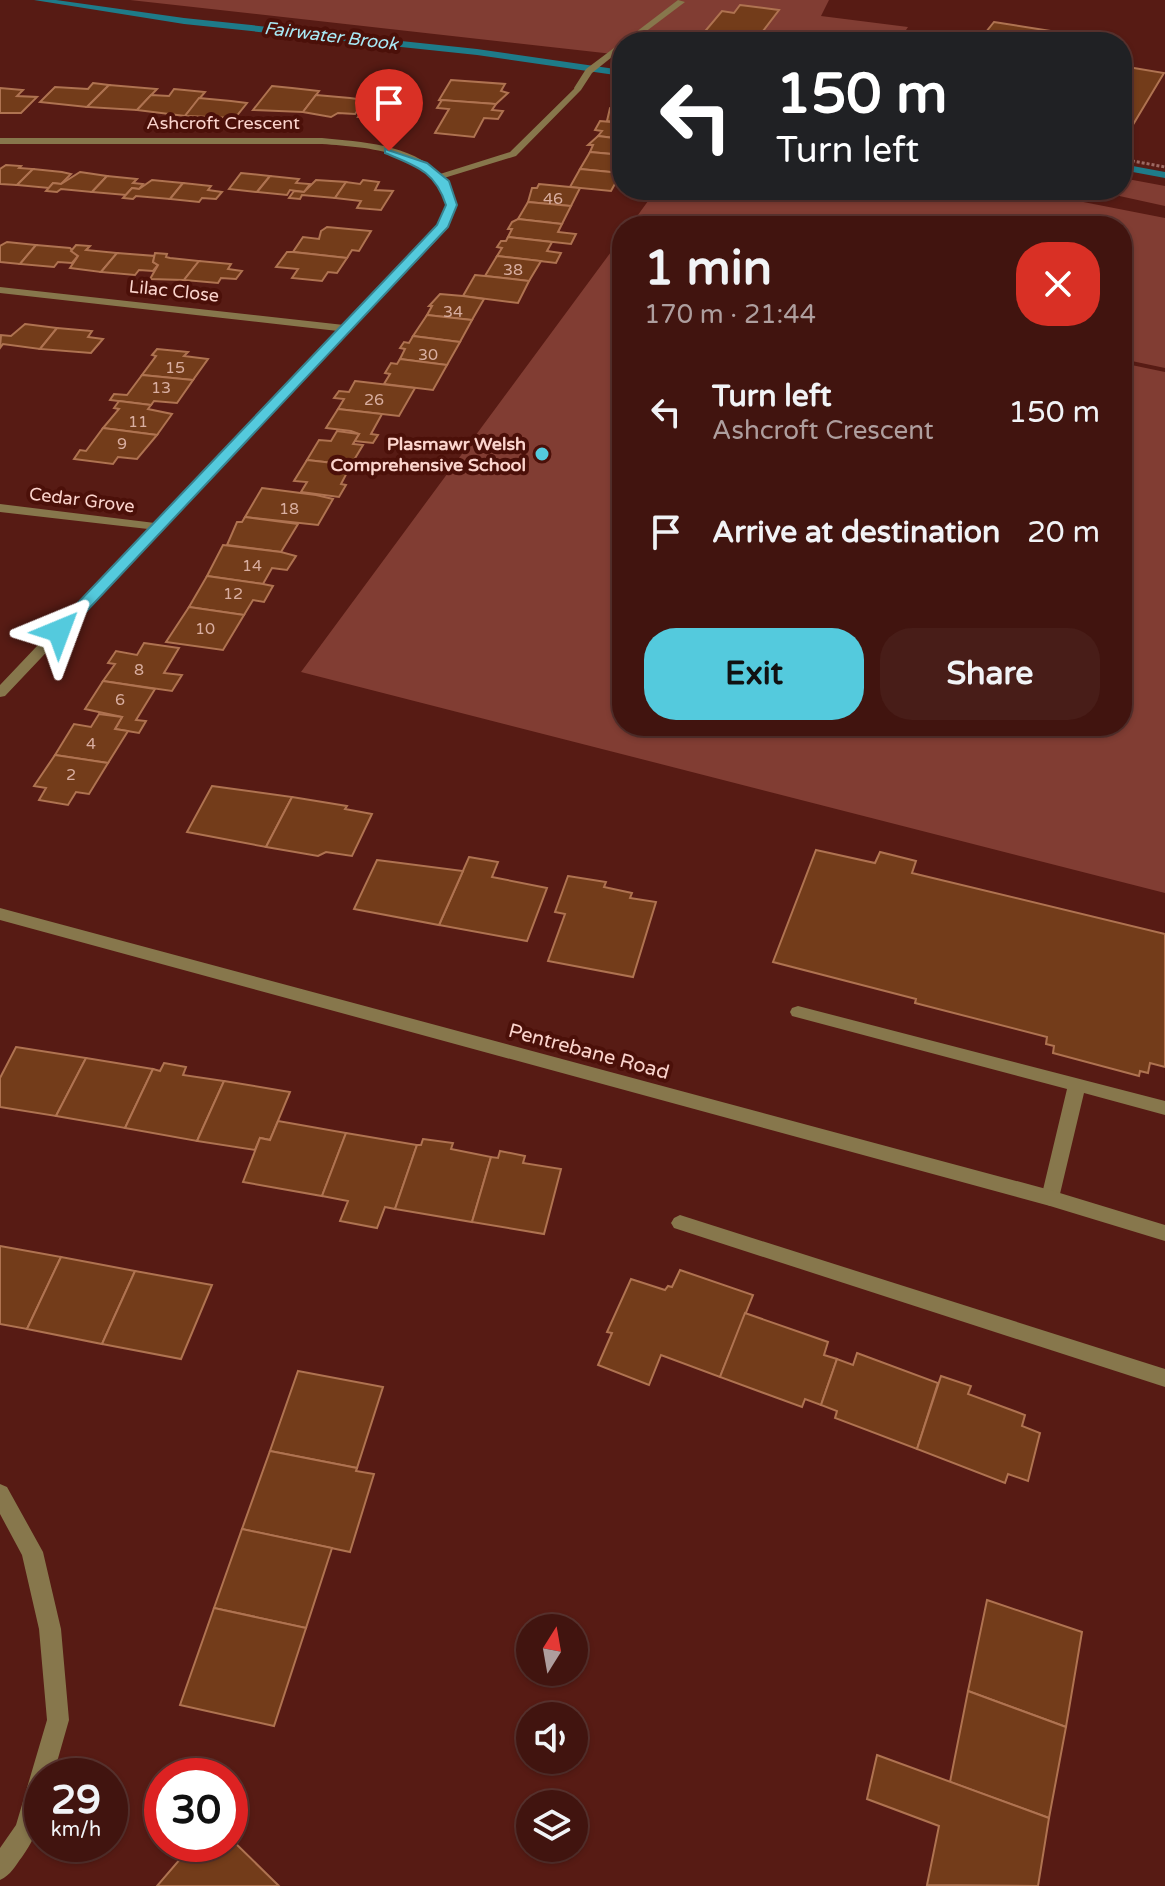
<!DOCTYPE html>
<html lang="en">
<head>
<meta charset="utf-8">
<style>
  body { margin:0; font-family:"Varela Round",sans-serif; background:#481d18; color:#f1f3f6; height:100vh; display:flex; flex-direction:column; font-size:30px; white-space:nowrap }
  * { box-sizing:border-box; margin:0 }
  p { font-size:26px; color:#ae9e9e }
  .icon { flex:none; width:44px; height:44px; fill:none; stroke:currentColor; stroke-width:2; stroke-linecap:round; stroke-linejoin:round }
  .map { position:relative; flex:1; overflow:hidden }
  .sheet { position:absolute; left:612px; top:216px; width:520px; height:520px; display:flex; flex-direction:column; background:#41140f; border-radius:32px; box-shadow:0 2px 6px #0004,0 0 0 2px #5a332f }
  .sheet>* { flex:none }
  .top-card { position:absolute; left:612px; top:32px; width:520px; height:168px; border-radius:32px; box-shadow:0 2px 6px #0004,0 0 0 2px #5a332f; background:#202124; color:#fff; overflow:hidden }
  .needle { width:52px; rotate:11deg }
  .buttons { position:absolute; left:516px; top:1614px; display:grid; gap:16px }
  .buttons a { display:grid; place-items:center; width:72px; height:72px; border-radius:50%; background:#41140f; box-shadow:0 2px 6px #0004,0 0 0 2px #5a332f; font-size:40px }
  .speed { position:absolute; left:24px; top:1758px; display:flex; gap:16px; font-size:40px; font-weight:700; text-align:center }
  .speed>* { display:grid; place-content:center; width:104px; height:104px; border-radius:50%; background:#41140f; box-shadow:0 2px 6px #0004,0 0 0 2px #5a332f; line-height:1 }
  .speed small { font-size:20px; font-weight:400 }
  .speed .limit { border:12px solid #d22; background:#fff; color:#111 }
  .pin { position:absolute; display:grid; place-items:center; width:68px; height:68px; color:#fff; margin:-82px -34px; border-radius:50% 50% 50% 0; rotate:-45deg; box-shadow:0 0 8px #0007 }
  .pin .icon { rotate:45deg }
  .me { position:absolute; width:88px; margin:-44px; rotate:44deg; stroke-linejoin:round; filter:drop-shadow(0 0 6px #0008) }
  .turn { display:flex; align-items:center; gap:28px; height:168px; padding:0 32px; font-size:36px }
  .turn .icon { width:104px; height:104px; stroke-width:2.5 }
  .turn b { display:block; font-size:56px; line-height:68px }
  .round { display:grid; place-items:center; flex:none; width:84px; height:84px; border-radius:32px; background:#481d18 }
  .head { display:flex; align-items:center; justify-content:space-between; height:136px; padding:0 32px }
  h1 { font-size:48px; font-weight:700; line-height:60px }
  .primary-button { display:flex; gap:16px; margin-top:auto; padding:16px 32px }
  .primary-button a { flex:1; height:92px; border-radius:32px; background:#54cadd; color:#111; font-size:32px; font-weight:700; line-height:92px; text-align:center }
  .primary-button a+a { background:#481d18; color:#f1f3f6 }
  ul { padding:0; list-style:none }
  li { display:flex; align-items:center; gap:24px; height:120px; padding:0 32px }
  li div { flex:1 }
  li b { display:block; font-size:30px }
  li em { font-style:normal }
  .map>svg:first-child { display:block }
</style>
</head>
<body>
<div class="map">
<svg width="1165" height="1886" viewBox="0 0 1165 1886">
  <rect width="100%" height="100%" fill="#571b14"/>
  <!-- green -->
  <g fill="#813d33">
    <polygon points="130,0 829,0 821,16 908,27 898,42 857,42 810,36 806,42 622,42 622,55"/>
    <polygon points="1122,178 1165,186 1165,206 1092,190 1122,190"/>
    <polygon points="656,190 1022,190 1165,218 1165,368 1122,359 1122,226 630,226"/>
    <polygon points="622,237 622,726 1122,726 1122,363 1165,372 1165,893 301,672"/>
  </g>
  <g fill="none" stroke-linecap="round" stroke-linejoin="round">
    <!-- stream -->
    <g fill="#1e7b89" fill-rule="evenodd">
      <polygon points="34,0 56,0 184,18 477,49 622,70 622,76 477,55 184,24"/>
      <polygon points="1122,164 1165,172 1165,178 1122,170"/>
    </g>
  </g>
  <!-- building -->
  <g fill="#733c1a" stroke="#af7351" stroke-width="2">
    <polygon points="740,5 779,10 757,39 750,38 748,42 696,42 722,11 734,13"/>
    <polygon points="994,22 1095,38 1092,42 978,42"/>
    <polygon points="1122,66 1164,73 1125,138 1122,137"/>
    <polygon points="451,80 505,84 501,91 508,93 496,104 439,100"/>
    <polygon points="93,83 109,85 87,107 40,102 55,87 88,89"/>
    <polygon points="109,85 157,89 137,110 87,107"/>
    <polygon points="272,86 292,88 319,91 303,112 253,110"/>
    <polygon points="0,88 23,90 17,96 37,97 21,113 0,113"/>
    <polygon points="174,89 205,92 185,116 137,110 151,95 169,96"/>
    <polygon points="316,95 350,98 365,100 355,114 338,113 331,117 303,112"/>
    <polygon points="373,96 416,100 410,108 398,107 389,120 358,117"/>
    <polygon points="199,98 231,101 247,103 235,118 185,116"/>
    <polygon points="442,100 496,104 492,110 503,111 498,119 484,118 474,137 435,133 449,109 437,108"/>
    <polygon points="615,107 622,108 622,123 607,121 610,108"/>
    <polygon points="600,121 622,123 622,139 598,136 602,131 595,130"/>
    <polygon points="598,136 622,139 622,155 590,152 593,145 588,145"/>
    <polygon points="590,152 622,155 621,173 580,169"/>
    <polygon points="6,165 21,166 19,168 33,169 17,185 0,184 0,169"/>
    <polygon points="33,169 62,172 71,174 61,184 53,183 49,188 17,185"/>
    <polygon points="580,169 621,173 611,191 570,187"/>
    <polygon points="80,172 107,176 92,192 61,189 57,192 46,191 53,183 61,184"/>
    <polygon points="241,173 270,176 257,192 229,189"/>
    <polygon points="107,176 137,179 133,183 143,184 139,189 132,188 126,195 92,192"/>
    <polygon points="270,176 299,179 296,183 310,184 304,192 290,190 287,195 257,192"/>
    <polygon points="152,180 183,183 170,199 136,196 133,199 123,198 132,188 139,189"/>
    <polygon points="316,180 346,182 335,198 302,195 300,199 289,198 294,191 304,192"/>
    <polygon points="363,180 379,182 375,190 393,191 381,210 357,208 361,201 335,198 346,182 360,184"/>
    <polygon points="183,183 211,186 208,190 222,192 216,199 202,198 199,202 170,199"/>
    <polygon points="539,184 570,187 580,188 571,206 528,202 532,188 537,188"/>
    <polygon points="528,202 571,206 562,224 518,219"/>
    <polygon points="518,219 562,224 558,232 576,234 571,244 508,237 512,229 508,229 512,222"/>
    <polygon points="327,227 371,231 359,251 352,250 347,258 293,252 303,237 319,239 321,231"/>
    <polygon points="508,237 552,242 547,251 561,253 556,263 497,256 502,248 497,247 501,241 506,241"/>
    <polygon points="7,242 36,245 20,264 0,262 0,246"/>
    <polygon points="36,245 70,248 78,256 72,263 58,262 54,267 20,264"/>
    <polygon points="76,245 90,246 86,250 117,253 101,272 70,268 78,256 71,251"/>
    <polygon points="287,252 293,252 347,258 337,273 328,272 322,281 292,278 298,269 276,267"/>
    <polygon points="117,253 155,256 153,262 158,265 153,271 139,270 135,275 101,272"/>
    <polygon points="155,253 167,254 166,257 170,258 199,261 184,280 150,279 158,265 153,262"/>
    <polygon points="497,256 541,261 529,281 485,276"/>
    <polygon points="199,261 231,264 228,269 242,271 236,279 221,278 218,283 184,280"/>
    <polygon points="475,275 485,276 529,281 518,303 463,296"/>
    <polygon points="440,294 463,296 484,299 472,320 427,315 432,306 429,306"/>
    <polygon points="427,315 472,320 460,342 413,336"/>
    <polygon points="25,324 57,328 40,349 3,344 0,348 1,335 11,336"/>
    <polygon points="57,328 92,331 88,337 103,339 91,353 40,349"/>
    <polygon points="413,336 460,342 447,365 400,359 405,349 400,348 404,342 409,343"/>
    <polygon points="157,349 188,352 184,356 208,359 193,380 142,375 156,356 152,355"/>
    <polygon points="400,359 447,365 433,390 384,384 390,374 385,373 391,363 397,364"/>
    <polygon points="142,375 193,380 177,403 154,401 151,405 110,400 114,394 127,395"/>
    <polygon points="355,381 415,388 399,416 338,409 344,399 334,398 339,391 349,392"/>
    <polygon points="119,401 151,405 148,409 172,414 157,435 103,428 119,409 114,408"/>
    <polygon points="338,409 382,414 371,434 378,435 373,443 354,441 359,434 351,431 326,428"/>
    <polygon points="103,428 157,435 137,459 118,457 113,464 74,459 80,450 86,451"/>
    <polygon points="337,431 359,434 353,444 363,445 351,465 307,460 319,440 331,441"/>
    <polygon points="307,460 351,465 341,484 346,485 339,497 301,492 307,482 294,481"/>
    <polygon points="262,488 316,495 333,499 318,525 245,517"/>
    <polygon points="245,517 298,524 281,552 227,545 237,522 242,522"/>
    <polygon points="223,545 281,552 296,556 287,570 272,568 263,584 207,576"/>
    <polygon points="207,576 263,584 273,586 264,602 253,600 244,615 189,607"/>
    <polygon points="189,607 244,615 223,650 166,642"/>
    <polygon points="144,643 179,648 164,673 182,675 172,691 103,681 115,664 108,663 116,651 137,655"/>
    <polygon points="103,681 155,689 136,720 146,721 139,733 115,729 122,717 85,709"/>
    <polygon points="99,714 122,717 115,729 128,731 108,763 55,755 74,724 91,727"/>
    <polygon points="55,755 108,763 89,794 76,792 68,805 39,800 46,788 34,786"/>
    <polygon points="212,786 292,797 266,847 187,832"/>
    <polygon points="292,797 347,806 345,809 372,814 352,856 326,852 318,856 266,847"/>
    <polygon points="816,850 875,863 880,852 916,861 912,873 1165,934 1165,1067 1150,1063 1148,1073 1140,1071 1139,1076 1053,1053 1054,1046 1046,1044 1047,1037 915,1003 916,999 773,962"/>
    <polygon points="469,857 498,862 492,877 547,888 527,941 439,925"/>
    <polygon points="377,860 463,871 439,925 354,909"/>
    <polygon points="568,876 606,882 604,887 632,893 630,898 656,902 633,977 548,961 565,914 555,912"/>
    <polygon points="16,1047 86,1058 56,1116 0,1107 0,1078"/>
    <polygon points="86,1058 153,1069 125,1128 56,1116"/>
    <polygon points="164,1063 186,1067 183,1075 224,1081 197,1141 125,1128 153,1069 160,1071"/>
    <polygon points="224,1081 290,1092 270,1140 260,1138 255,1150 197,1141"/>
    <polygon points="278,1121 346,1133 322,1196 243,1182 260,1138 270,1140"/>
    <polygon points="346,1133 417,1145 395,1209 385,1207 377,1228 340,1221 348,1201 322,1196"/>
    <polygon points="423,1139 453,1143 451,1149 491,1157 472,1222 395,1209 417,1145 421,1145"/>
    <polygon points="500,1151 525,1156 523,1163 561,1169 544,1234 472,1222 491,1157 498,1158"/>
    <polygon points="0,1246 61,1257 27,1329 0,1324"/>
    <polygon points="61,1257 135,1271 102,1344 27,1329"/>
    <polygon points="680,1270 753,1295 720,1377 661,1355 649,1385 598,1365 612,1333 607,1332 631,1279 665,1290 668,1286 672,1287"/>
    <polygon points="135,1271 212,1285 181,1359 102,1344"/>
    <polygon points="745,1313 828,1342 824,1355 837,1359 821,1405 805,1399 802,1407 720,1377"/>
    <polygon points="857,1353 938,1383 917,1449 835,1418 837,1411 821,1405 837,1359 853,1365"/>
    <polygon points="298,1371 383,1387 357,1468 270,1451"/>
    <polygon points="941,1376 971,1386 968,1394 1025,1415 1022,1426 1040,1433 1028,1481 1008,1474 1005,1483 917,1449"/>
    <polygon points="270,1451 357,1468 356,1471 374,1474 350,1552 242,1529"/>
    <polygon points="242,1529 332,1548 306,1628 214,1608"/>
    <polygon points="987,1600 1082,1632 1066,1727 968,1691"/>
    <polygon points="214,1608 306,1628 274,1726 180,1705"/>
    <polygon points="968,1691 1066,1727 1049,1818 950,1782"/>
    <polygon points="877,1755 1049,1818 1038,1886 927,1885 939,1826 867,1799"/>
    <polygon points="230,1838 279,1886 157,1886 193,1844 230,1844"/>
  </g>
  <g fill="none" stroke-linecap="round" stroke-linejoin="round">
    <!-- path -->
    <polyline stroke="#9d6a63" stroke-width="3" stroke-dasharray="3 2" stroke-linecap="butt" points="1122,159 1165,167"/>
    <!-- service -->
    <g fill="#87774c" fill-rule="evenodd">
      <polygon points="678,0 685,2 632,42 623,42"/>
      <polygon points="622,42 622,49 592,73 581,90 575,90 574,88 586,69"/>
      <polygon points="798,1006 1165,1101 1165,1115 1084,1093 1059,1198 1056,1203 1050,1206 1044,1203 1041,1198 1067,1089 792,1016 790,1012 792,1008"/>
    </g>
    <!-- minor -->
    <g fill="#87774c" fill-rule="evenodd">
      <path d="M578,85l3,1v4l-65,66 -72,22 6,9 7,18 -10,24 -442,467 -5,1v-12l148,-156 -148,-17v-8l155,19 183,-192 -338,-38v-6l344,38 94,-99 9,-21c-19,-55 -75,-57 -125,-61h-322v-6h322c39,4 89,6 118,36l70,-22z"/>
      <polygon points="0,908 1050,1190 1165,1225 1165,1241 1050,1206 0,920"/>
      <polygon points="680,1215 1165,1369 1165,1387 674,1228 671,1223 674,1218"/>
      <path d="M0,1484l7,3 36,65 18,77 8,91 -16,56h-11c0,35 1,51 -20,81 -7,9 -11,18 -22,23v-32l16,-23 31,-105 -8,-91 -17,-74 -22,-41z"/>
    </g>
  </g>
  <!-- route -->
  <path fill="#54cadd" stroke="#378390" stroke-width="2" d="M385,149l42,14 22,18 8,24 -9,22 -383,407h-11v-6l383,-403 9,-20c-11,-34 -30,-39 -61,-52z"/>
  <!-- markers -->
  <circle fill="#54cadd" stroke="#4b1009" stroke-width="3" cx="542" cy="454" r="8"/>
  <g text-anchor="middle" stroke-width="8" stroke-linejoin="round" paint-order="stroke">
    <!-- number labels -->
    <g font-size="16" fill="#d9aea0">
      <text x="553" y="204">46</text>
      <text x="513" y="275">38</text>
      <text x="453" y="317">34</text>
      <text x="428" y="360">30</text>
      <text x="175" y="373">15</text>
      <text x="161" y="393">13</text>
      <text x="374" y="405">26</text>
      <text x="138" y="427">11</text>
      <text x="122" y="449">9</text>
      <text x="289" y="514">18</text>
      <text x="252" y="571">14</text>
      <text x="233" y="599">12</text>
      <text x="205" y="634">10</text>
      <text x="139" y="675">8</text>
      <text x="120" y="705">6</text>
      <text x="91" y="749">4</text>
      <text x="71" y="780">2</text>
    </g>
    <!-- far-water labels -->
    <g font-size="18" font-style="italic" fill="#a8eaf6" stroke="#4b1009">
      <text transform="translate(331 36) rotate(7)" y="6">Fairwater Brook</text>
    </g>
    <!-- far-street labels -->
    <g font-size="18" fill="#fbd4cd" stroke="#4b1009">
      <text x="223" y="129">Ashcroft Crescent</text>
      <text transform="translate(174 291) rotate(6)" y="6">Lilac Close</text>
      <text transform="translate(82 500) rotate(7)" y="6">Cedar Grove</text>
    </g>
    <!-- far-poi labels -->
    <g font-size="18" font-weight="bold" fill="#fbd4cd" stroke="#4b1009" text-anchor="end">
      <text x="526" y="450">Plasmawr Welsh<tspan x="526" dy="21">Comprehensive School</tspan></text>
    </g>
    <!-- street labels -->
    <g font-size="20" fill="#fbd4cd" stroke="#4b1009">
      <text transform="translate(589 1051) rotate(15)" y="7">Pentrebane Road</text>
    </g>
  </g>
</svg>
<div class="buttons">
<a><svg class="needle" viewBox="-14 -14 28 28"><path d="M0-13l5 13h-10z" fill="#e53935"/><path d="M0 13l5-13h-10z" fill="#ae9e9e"/></svg></a>
<a><svg class="icon" aria-label="sound" viewBox="0 0 24 24"><path d="M4 9h4l5-4v14l-5-4H4zM17 9q2 3 0 6"/></svg></a>
<a><svg class="icon" aria-label="layers" viewBox="0 0 24 24"><path d="M12 4l9 5-9 5-9-5zM3 14l9 5 9-5"/></svg></a>
</div>
<div class="speed"><div>29<small>km/h</small></div><div class="limit">30</div></div>
<div class="pin" style="left:389px;top:151px;background:#d93025"><svg class="icon" aria-label="arrive" viewBox="0 0 24 24"><path d="M6 21V4h12l-3 4 3 4H6"/></svg></div>
<svg class="me" style="left:59px;top:631px" viewBox="-20 -20 40 40"><path d="M0-17L14 15 0 8-14 15z" fill="#54cadd" stroke="#fff" stroke-width="4"/></svg>
<div class="top-card">
<div class="turn"><svg class="icon" aria-label="left" viewBox="0 0 24 24"><path d="M17 20v-9H6M10 6l-5 5 5 5"/></svg><div><b>150 m</b>Turn left</div></div>
</div>
<section class="sheet">
<div class="head"><div><h1>1 min</h1><p>170 m · 21:44</p></div><a class="round" style="background:#d93025;color:#fff"><svg class="icon" aria-label="close" viewBox="0 0 24 24"><path d="M6 6l12 12M18 6L6 18"/></svg></a></div>
<ul>
<li><svg class="icon" aria-label="left" viewBox="0 0 24 24"><path d="M17 20v-9H6M10 6l-5 5 5 5"/></svg><div><b>Turn left</b><p>Ashcroft Crescent</p></div><em>150 m</em></li>
<li><svg class="icon" aria-label="arrive" viewBox="0 0 24 24"><path d="M6 21V4h12l-3 4 3 4H6"/></svg><div><b>Arrive at destination</b></div><em>20 m</em></li>
</ul>
<div class="primary-button"><a>Exit</a><a>Share</a></div>
</section>
</div>
</body>
</html>
